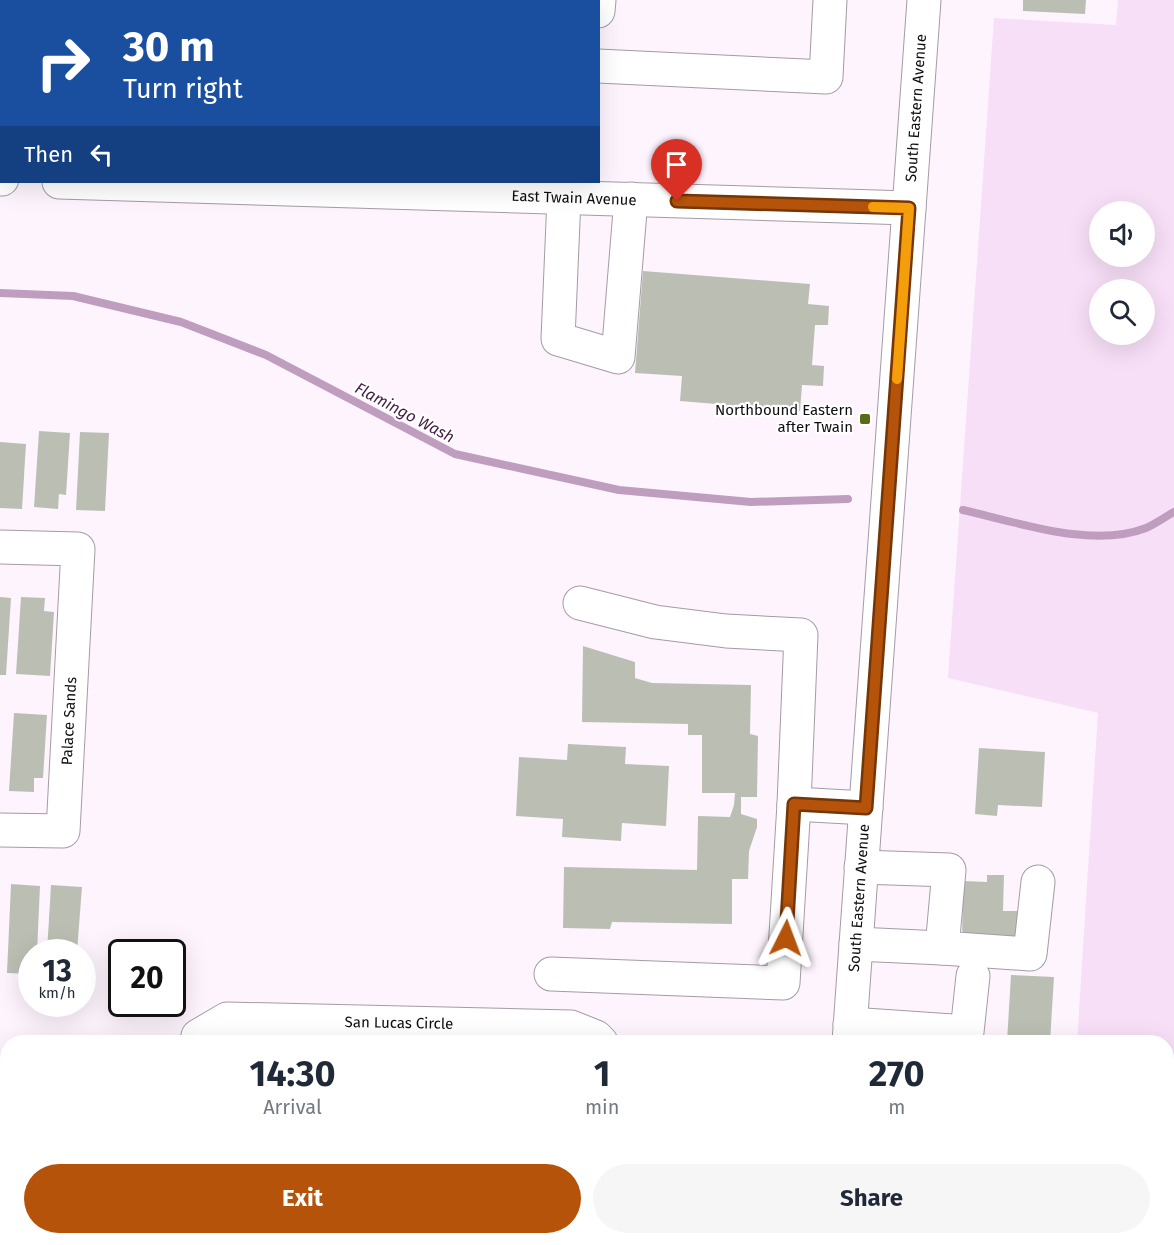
<!DOCTYPE html>
<html lang="en">
<head>
<meta charset="utf-8">
<style>
  body { margin:0; font-family:"Fira Sans",sans-serif; background:#f6f6f7; color:#1f2937; height:100vh; display:flex; flex-direction:column; font-size:22px; white-space:nowrap }
  * { box-sizing:border-box; margin:0 }
  p { font-size:20px; color:#747a83 }
  .icon { flex:none; width:33px; height:33px; fill:none; stroke:currentColor; stroke-width:2; stroke-linecap:round; stroke-linejoin:round }
  .map { position:relative; flex:1; overflow:hidden }
  .sheet { position:absolute; left:0px; top:1035px; width:1174px; height:210px; display:flex; flex-direction:column; background:#fff; border-radius:24px 24px 0 0; box-shadow:0 6px 24px #0002 }
  .sheet>* { flex:none }
  .guide { position:absolute; left:0px; top:0px; width:600px; height:183px; box-shadow:0 6px 24px #0002; background:#1a4fa0; color:#fff; overflow:hidden }
  .controls { position:absolute; left:1089px; top:201px; display:grid; gap:12px }
  .controls a { display:grid; place-items:center; width:66px; height:66px; border-radius:50%; background:#fff; box-shadow:0 6px 24px #0002; font-size:30px }
  .speed { position:absolute; left:18px; top:939px; display:flex; gap:12px; font-size:30px; font-weight:700; text-align:center }
  .speed>* { display:grid; place-content:center; width:78px; height:78px; border-radius:50%; background:#fff; box-shadow:0 6px 24px #0002; line-height:1 }
  .speed small { font-size:15px; font-weight:400 }
  .speed .limit { border:3px solid #111; border-radius:9px; background:#fff; color:#111 }
  .pin { position:absolute; display:grid; place-items:center; width:51px; height:51px; color:#fff; margin:-62px -26px; border-radius:50% 50% 50% 0; rotate:-45deg; box-shadow:0 0 6px #0007 }
  .pin .icon { rotate:45deg }
  .me { position:absolute; width:66px; margin:-33px; rotate:3deg; stroke-linejoin:round; filter:drop-shadow(0 0 4px #0008) }
  .turn { display:flex; align-items:center; gap:21px; height:126px; padding:0 24px; font-size:27px }
  .turn .icon { width:78px; height:78px; stroke-width:2.5 }
  .turn b { display:block; font-size:42px; line-height:51px }
  .then { display:flex; align-items:center; height:57px; padding:0 24px; background:#0003; gap:12px; font-size:22px }
  .eta { display:flex; justify-content:space-evenly; align-items:center; height:102px; text-align:center }
  .eta b { font-size:36px; font-weight:700; line-height:42px }
  .button { display:flex; gap:12px; margin-top:auto; padding:12px 24px }
  .button a { flex:1; height:69px; border-radius:36px; background:#b45309; color:#fff; font-size:24px; font-weight:700; line-height:69px; text-align:center }
  .button a+a { background:#f6f6f7; color:#1f2937 }
  .map>svg:first-child { display:block }
</style>
</head>
<body>
<div class="map">
<svg width="1174" height="1245" viewBox="0 0 1174 1245">
  <rect width="100%" height="100%" fill="#fef4fe"/>
  <!-- green -->
  <path fill="#f7dff7" fill-rule="evenodd" d="M1118,0h56v1245h-52l-11,-7h56v-196h-90l21,-329 -150,-35 46,-660 122,7zM1100,212h44v44h-44zM1100,290h44v44h-44z"/>
  <g fill="none" stroke-linecap="round" stroke-linejoin="round">
    <!-- stream -->
    <g stroke="#bf9dbf" stroke-width="8">
      <polyline points="0,293 73,296 181,322 266,355 455,454 619,490 751,502 848,499"/>
      <path d="M963,510c54,12 129,39 183,18 9,-4 19,-11 28,-16"/>
    </g>
  </g>
  <!-- building -->
  <g fill="#bbbfb3">
    <polygon points="1023,0 1086,0 1085,14 1023,11"/>
    <polygon points="643,271 810,284 808,304 829,306 828,325 815,325 812,365 824,366 823,386 802,385 800,411 680,401 682,376 635,373"/>
    <polygon points="39,431 70,433 66,495 59,494 58,509 34,507"/>
    <polygon points="80,432 109,433 105,511 76,510"/>
    <polygon points="0,442 26,444 22,509 0,508"/>
    <polygon points="0,597 11,598 6,675 0,675"/>
    <polygon points="21,597 45,598 44,611 54,612 50,676 16,674"/>
    <polygon points="583,646 635,662 635,678 652,683 751,685 750,734 758,736 757,797 741,797 741,814 757,819 757,827 749,851 748,879 732,879 732,924 612,922 610,929 563,928 564,867 697,870 698,816 730,817 734,805 735,793 702,793 702,735 688,735 688,724 582,722"/>
    <polygon points="14,713 47,715 43,778 34,778 34,792 9,791"/>
    <polygon points="568,744 626,747 625,764 669,766 666,826 622,823 621,841 562,837 563,819 516,816 519,757 567,760"/>
    <polygon points="979,748 1045,752 1042,807 998,805 997,816 975,814"/>
    <polygon points="987,875 1004,875 1003,911 1017,911 1017,945 962,944 963,881 987,882"/>
    <polygon points="11,884 40,886 37,952 32,952 32,974 7,973"/>
    <polygon points="51,885 82,887 77,952 47,952"/>
    <polygon points="1011,975 1054,977 1050,1042 1007,1042"/>
    <polygon points="672,1036 728,1041 728,1042 672,1042"/>
    <polygon points="107,1238 202,1238 227,1244 105,1245"/>
    <polygon points="945,1238 1012,1238 1011,1245 944,1245"/>
    <polygon points="665,1241 726,1243 726,1245 664,1245"/>
  </g>
  <g fill="none" stroke-linecap="round" stroke-linejoin="round">
    <!-- minor casing -->
    <g stroke="#a49ba4" stroke-width="35">
      <g id="minor">
        <polyline points="202,0 202,2"/>
        <polyline points="299,0 299,2"/>
        <polyline points="382,2 382,0"/>
        <polyline points="509,2 509,0"/>
        <polyline points="598,11 599,0"/>
        <polyline points="598,66 826,77 830,0"/>
        <polyline points="0,179 2,179"/>
        <polyline points="59,182 909,208"/>
        <polyline points="568,182 564,198 558,339 618,357 631,199"/>
        <polyline points="0,547 78,549 63,831 0,830"/>
        <polyline points="580,603 655,622 726,631 801,635 794,804"/>
        <polyline points="861,867 949,870 942,948 1030,954 1038,882"/>
        <polyline points="856,944 942,948"/>
        <polyline points="551,974 783,983 794,804 866,808"/>
        <polyline points="850,1024 967,1032 973,976"/>
        <polyline points="198,1036 227,1019 571,1027 596,1037 601,1042"/>
        <polyline points="598,1245 599,1238"/>
      </g>
    </g>
    <!-- major casing -->
    <g stroke="#a49ba4" stroke-width="35">
      <g id="major">
        <polyline points="849,1042 924,0"/>
        <polyline points="835,1245 835,1238"/>
      </g>
    </g>
    <!-- minor -->
    <use href="#minor" stroke="#fff" stroke-width="33"/>
    <!-- major -->
    <use href="#major" stroke="#fff" stroke-width="33"/>
  </g>
  <g fill="none" stroke-linecap="round" stroke-linejoin="round">
    <!-- route casing -->
    <g stroke="#753606" stroke-width="15">
      <polyline id="route" points="677,201 909,208 866,808 794,804 786,938"/>
    </g>
    <!-- route -->
    <use href="#route" stroke="#b45309" stroke-width="10"/>
    <!-- slow -->
    <polyline stroke="#f59e0b" stroke-width="10" points="873,207 909,208 897,379"/>
  </g>
  <!-- markers -->
  <rect fill="#586b18" stroke="#fff" stroke-width="2" x="859" y="413" width="12" height="12" rx="3"/>
  <g text-anchor="middle" stroke-width="4.5" stroke-linejoin="round" paint-order="stroke">
    <!-- street labels -->
    <g font-size="15" fill="#0f0c0f" stroke="#fff">
      <text transform="translate(916 108) rotate(-86)" y="5">South Eastern Avenue</text>
      <text transform="translate(574 198) rotate(2)" y="5">East Twain Avenue</text>
      <text transform="translate(69 721) rotate(-87)" y="5">Palace Sands</text>
      <text transform="translate(859 898) rotate(-86)" y="5">South Eastern Avenue</text>
      <text transform="translate(399 1023) rotate(1)" y="5">San Lucas Circle</text>
    </g>
    <!-- poi labels -->
    <g font-size="15" fill="#0f0c0f" stroke="#fff" text-anchor="end">
      <text x="853" y="415">Northbound Eastern<tspan x="853" dy="17">after Twain</tspan></text>
    </g>
    <!-- water labels -->
    <g font-size="16" font-style="italic" fill="#441a46" stroke="#fff">
      <text transform="translate(405 412) rotate(28)" y="6">Flamingo Wash</text>
    </g>
  </g>
</svg>
<div class="controls">
<a><svg class="icon" aria-label="sound" viewBox="0 0 24 24"><path d="M4 9h4l5-4v14l-5-4H4zM17 9q2 3 0 6"/></svg></a>
<a><svg class="icon" aria-label="search" viewBox="0 0 24 24"><circle cx="10" cy="10" r="6"/><path d="M15 15l6 6"/></svg></a>
</div>
<div class="speed"><div>13<small>km/h</small></div><div class="limit">20</div></div>
<div class="pin" style="left:677px;top:201px;background:#d93025"><svg class="icon" aria-label="arrive" viewBox="0 0 24 24"><path d="M6 21V4h12l-3 4 3 4H6"/></svg></div>
<svg class="me" style="left:786px;top:938px" viewBox="-20 -20 40 40"><path d="M0-17L14 15 0 8-14 15z" fill="#b45309" stroke="#fff" stroke-width="4"/></svg>
<div class="guide">
<div class="turn"><svg class="icon" aria-label="right" viewBox="0 0 24 24"><path d="M7 20v-9h11M14 6l5 5-5 5"/></svg><div><b>30 m</b>Turn right</div></div>
<div class="then">Then<svg class="icon" aria-label="left" viewBox="0 0 24 24"><path d="M17 20v-9H6M10 6l-5 5 5 5"/></svg></div>
</div>
<section class="sheet">
<div class="eta">
<div><b>14:30</b><p>Arrival</p></div>
<div><b>1</b><p>min</p></div>
<div><b>270</b><p>m</p></div>
</div>
<div class="button"><a>Exit</a><a>Share</a></div>
</section>
</div>
</body>
</html>
